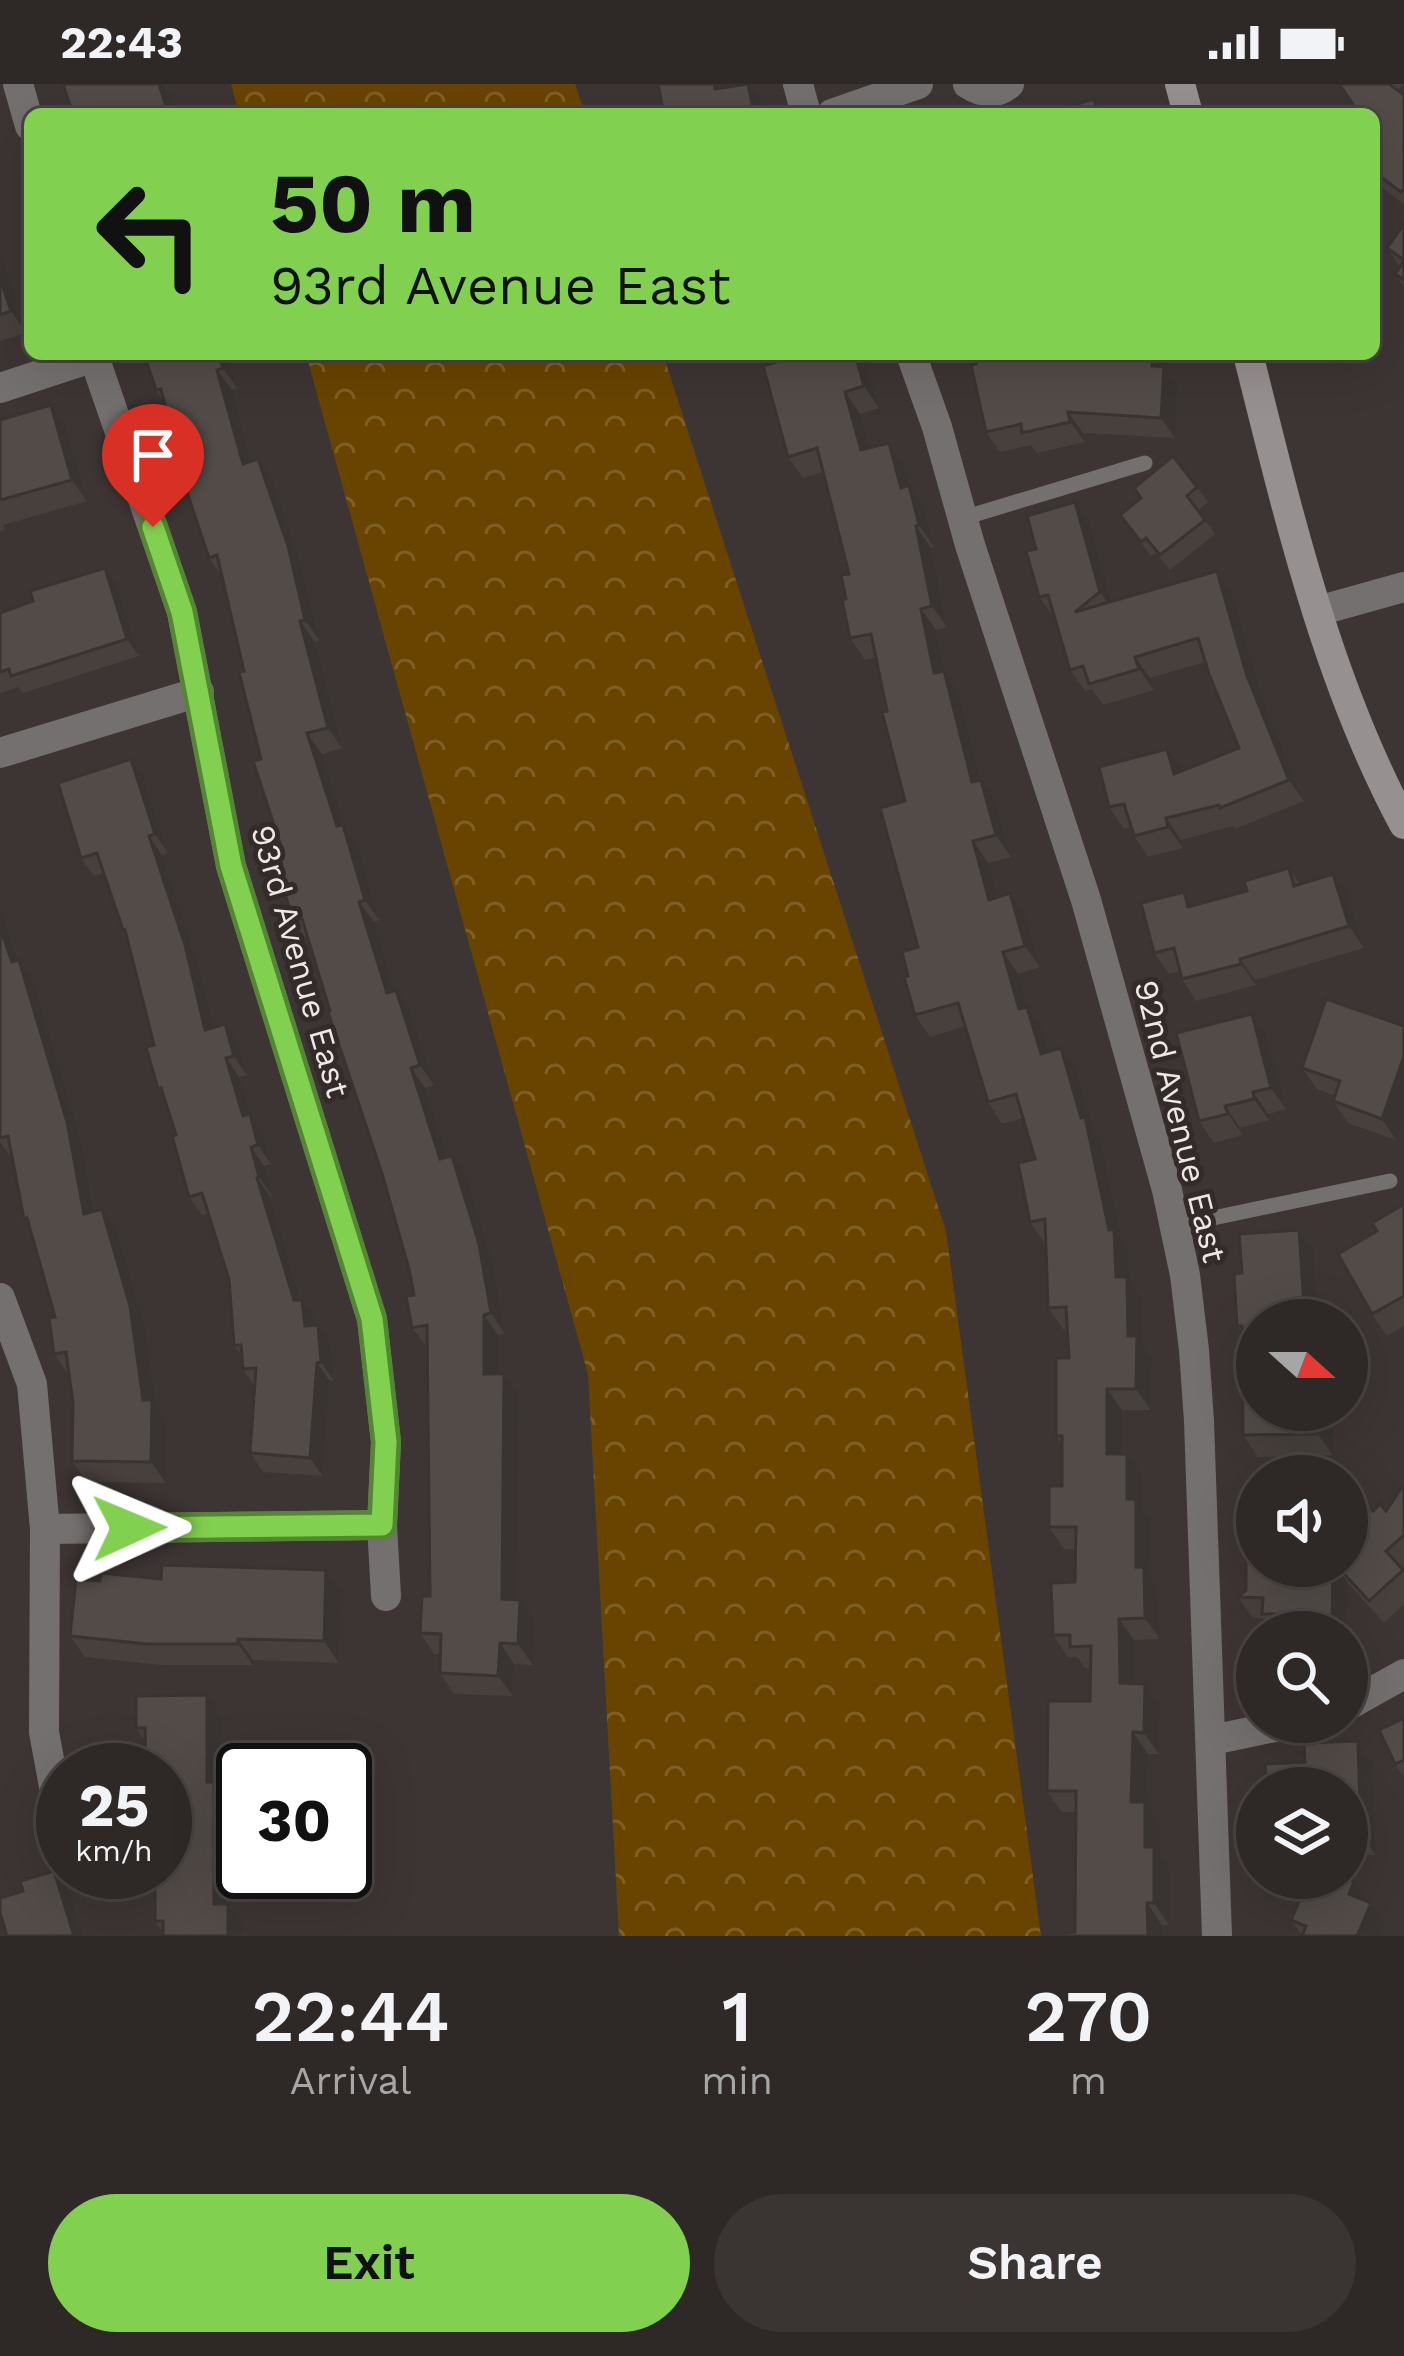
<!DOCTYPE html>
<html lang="en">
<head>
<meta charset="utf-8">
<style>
  body { margin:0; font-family:"Work Sans",sans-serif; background:#3a3432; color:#f1f3f6; height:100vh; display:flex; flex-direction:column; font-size:45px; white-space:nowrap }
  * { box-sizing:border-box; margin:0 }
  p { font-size:39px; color:#a7a6a7 }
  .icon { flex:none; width:66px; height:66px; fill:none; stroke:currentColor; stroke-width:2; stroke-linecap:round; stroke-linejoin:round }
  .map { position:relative; height:1852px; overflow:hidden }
  .sheet { display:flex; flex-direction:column; background:#2e2826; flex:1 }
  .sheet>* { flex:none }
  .guide { position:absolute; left:24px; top:24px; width:1356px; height:252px; border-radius:18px; box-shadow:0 12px 48px #0002,0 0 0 3px #494443; background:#82d04f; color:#111; overflow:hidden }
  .needle { width:78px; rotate:111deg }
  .fabs { position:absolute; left:1236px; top:1215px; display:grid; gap:24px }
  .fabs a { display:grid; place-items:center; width:132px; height:132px; border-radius:50%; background:#2e2826; box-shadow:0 12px 48px #0002,0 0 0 3px #494443; font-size:60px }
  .speed { position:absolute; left:36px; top:1659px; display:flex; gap:24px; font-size:60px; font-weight:700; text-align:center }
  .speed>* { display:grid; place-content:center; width:156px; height:156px; border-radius:50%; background:#2e2826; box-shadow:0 12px 48px #0002,0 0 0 3px #494443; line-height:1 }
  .speed small { font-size:30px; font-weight:400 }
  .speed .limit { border:6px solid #111; border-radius:18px; background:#fff; color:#111 }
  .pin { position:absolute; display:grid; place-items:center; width:102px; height:102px; color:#fff; margin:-123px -51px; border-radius:50% 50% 50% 0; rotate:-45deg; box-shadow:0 0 12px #0007 }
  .pin .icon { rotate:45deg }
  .me { position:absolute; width:132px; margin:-66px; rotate:89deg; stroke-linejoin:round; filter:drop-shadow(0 0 9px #0008) }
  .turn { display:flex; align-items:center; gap:42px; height:252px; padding:0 48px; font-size:54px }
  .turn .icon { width:156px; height:156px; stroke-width:2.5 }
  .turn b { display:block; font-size:84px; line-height:102px }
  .eta { display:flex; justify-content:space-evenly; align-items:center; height:204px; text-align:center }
  .eta b { font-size:72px; font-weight:600; line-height:84px }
  .button { display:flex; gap:24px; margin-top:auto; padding:24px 48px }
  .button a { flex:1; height:138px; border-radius:72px; background:#82d04f; color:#111; font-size:48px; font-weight:600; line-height:138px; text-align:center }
  .button a+a { background:#3a3432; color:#f1f3f6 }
  .status { display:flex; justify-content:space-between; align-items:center; height:84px; padding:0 60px; background:#2e2826; direction:ltr }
  .status svg { height:33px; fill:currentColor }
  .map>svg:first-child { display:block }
</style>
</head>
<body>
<div class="status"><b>22:43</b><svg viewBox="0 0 49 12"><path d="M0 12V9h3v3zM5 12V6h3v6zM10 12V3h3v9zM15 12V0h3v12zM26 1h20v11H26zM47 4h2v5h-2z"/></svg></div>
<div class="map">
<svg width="1404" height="1852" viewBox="0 0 1404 1852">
  <defs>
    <pattern id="forest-crowns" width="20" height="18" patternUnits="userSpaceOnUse" patternTransform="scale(3)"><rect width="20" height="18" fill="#694400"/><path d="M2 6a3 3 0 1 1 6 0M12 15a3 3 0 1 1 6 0" fill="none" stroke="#7f5f25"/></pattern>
  </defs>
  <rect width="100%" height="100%" fill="#3d3533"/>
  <!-- forest -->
  <g fill="url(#forest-crowns)">
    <polygon points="231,0 575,0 585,30 239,30"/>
    <polygon points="306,270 663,270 946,1147 1041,1852 619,1852 588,1290"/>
  </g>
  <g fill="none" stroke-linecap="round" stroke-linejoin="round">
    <!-- lane -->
    <g stroke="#757070" stroke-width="15">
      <polyline points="963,434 1145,379"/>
      <polyline points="1175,1142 1390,1097"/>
    </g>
    <!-- street -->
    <g stroke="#757070" stroke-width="30">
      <polyline points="18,0 30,42"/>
      <polyline points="798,0 806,30"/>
      <path d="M968,0c14,9 28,11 41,0"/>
      <polyline points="832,30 918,0"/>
      <polyline points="93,270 182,528 231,782 372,1235 386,1358 382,1441 386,1512"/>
      <polyline points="911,270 937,343 970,461 1086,816 1167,1106 1185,1191 1194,1266 1199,1337 1217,1852"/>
      <polyline points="0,304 94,273"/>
      <polyline points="1318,527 1404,503"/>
      <polyline points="0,669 199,608"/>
      <polyline points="0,1214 32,1300 45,1445 44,1648 58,1724"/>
      <polyline points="45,1445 382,1441"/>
      <polyline points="1347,1622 1404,1590"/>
      <polyline points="1212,1656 1298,1638"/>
    </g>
    <!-- secondary -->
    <g stroke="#969090" stroke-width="30">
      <polyline points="1180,0 1188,30"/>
      <path d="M1248,270c40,159 78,325 156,470"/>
    </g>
  </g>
  <!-- wall -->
  <g fill="#47403d">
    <polygon points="1339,0 1404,0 1397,6 1404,11 1404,120 1374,98 1374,30"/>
    <polygon points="1404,140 1404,203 1395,190 1400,183 1387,164"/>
    <polygon points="0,171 26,249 0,257"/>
    <polygon points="144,270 226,270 237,304 232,306 251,378 273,396 302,483 319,556 315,558 342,664 322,670 345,743 358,761 379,836 374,838 394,906 410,926 434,1001 425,1004 447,1073 467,1092 493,1181 505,1250 498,1251 498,1290 504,1290 519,1311 516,1516 535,1537 533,1581 514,1580 513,1612 454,1610 440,1589 440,1570 434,1570 420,1549 430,1512 428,1264 412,1244 414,1211 409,1185 383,1093 308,857 293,837 280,759 261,675 244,587 223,494 209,474 164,318 156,306"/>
    <polygon points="773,270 861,270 866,278 879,324 860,330 869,364 889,359 904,380 910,403 924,423 934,463 931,464 947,543 936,546 944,587 959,608 981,697 996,717 1011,773 988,779 997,813 1025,831 1040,883 1018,890 1028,925 1042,945 1049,967 1076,985 1093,1044 1100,1054 1122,1157 1129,1167 1130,1198 1142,1214 1143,1260 1152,1274 1151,1326 1122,1326 1122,1370 1142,1391 1142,1423 1151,1436 1151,1494 1159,1504 1160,1555 1134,1556 1134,1600 1160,1621 1159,1670 1148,1670 1147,1720 1160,1740 1160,1771 1169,1784 1169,1841 1162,1841 1162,1852 1066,1852 1075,1848 1076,1728 1062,1728 1047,1707 1090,1617 1091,1584 1085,1584 1077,1573 1068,1573 1053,1551 1075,1498 1076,1465 1064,1465 1049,1443 1062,1402 1062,1361 1056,1352 1069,1274 1067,1245 1063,1245 1048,1224 1045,1160 1030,1138 1035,1075 1023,1034 1002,1040 988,1018 965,942 930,953 915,931 908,892 918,863 905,717 876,573 865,576 850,554 846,515 849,490 823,388 803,394 788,373 776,278"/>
    <polygon points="972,270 1169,270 1167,287 1178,303 1175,354 1083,349 1085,358 1037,369 1031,361 1000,368 986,348"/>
    <polygon points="0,336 66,343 87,417 3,441 5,446 0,448"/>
    <polygon points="1197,403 1208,418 1198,426 1215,450 1170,486 1156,469 1151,472 1120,431"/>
    <polygon points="1090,439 1112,517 1217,487 1232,508 1262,613 1304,717 1235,745 1233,742 1181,756 1183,764 1148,773 1134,752 1131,743 1124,745 1109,723 1182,687 1239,664 1205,578 1150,594 1154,606 1103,621 1092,605 1085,607 1070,586 1055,534 1039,513 1036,465"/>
    <polygon points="117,501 139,572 23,609 18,603 0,609 0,529"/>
    <polygon points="144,694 168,769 162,771 198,879 213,943 225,940 238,959 247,991 239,993 251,1032 263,1049 271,1080 264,1082 272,1112 270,1112 301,1216 315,1234 316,1241 331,1260 334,1297 330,1297 323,1392 263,1388 250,1369 255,1303 243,1285 242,1273 234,1261 229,1196 208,1130 202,1131 189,1113 176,1051 164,1014 158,1005 154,961 126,851 123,846 104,789 94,792 81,774"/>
    <polygon points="1289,784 1300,800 1348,811 1364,864 1255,896 1256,901 1196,917 1182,895 1180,887 1169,890 1154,869 1194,821 1247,807"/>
    <polygon points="0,820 19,876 34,898 82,1060 95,1127 117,1146 145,1243 156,1320 167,1337 166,1399 87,1398 72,1377 73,1319 69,1291 54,1270 55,1233 29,1142 24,1135 13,1076 0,1058"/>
    <polygon points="1252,930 1267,951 1286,1025 1268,1030 1269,1036 1240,1044 1243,1051 1214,1059 1199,1037"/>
    <polygon points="1404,942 1404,1035 1396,1056 1348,1039 1333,1017 1335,1012 1317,1005 1302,984"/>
    <polygon points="1404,1120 1404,1242 1387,1252 1372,1230 1377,1147"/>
    <polygon points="1314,1167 1318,1236 1257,1236 1257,1326 1333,1326 1333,1371 1258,1373 1243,1351 1242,1249 1237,1242 1242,1189"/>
    <polygon points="1404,1400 1404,1520 1384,1539 1348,1499 1347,1566 1347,1548 1275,1548 1266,1535 1253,1534 1238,1513 1246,1506 1257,1482 1347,1482 1373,1427 1386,1427"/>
    <polygon points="161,1495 341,1507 339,1579 253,1576 253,1581 162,1581 85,1573 70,1552 100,1497"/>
    <polygon points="221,1631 221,1708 228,1718 228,1820 242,1840 242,1852 163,1848 155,1837 155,1796 151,1796 145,1788 165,1788 145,1657 136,1644"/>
    <polygon points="1404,1634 1404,1693 1395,1680"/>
    <polygon points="1358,1657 1373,1678 1376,1771 1347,1772 1347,1704"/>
    <polygon points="1306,1815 1369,1818 1386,1841 1381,1852 1302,1852 1291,1836"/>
  </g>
  <!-- shaded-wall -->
  <g fill="#393432">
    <polygon points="159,0 162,0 172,14 177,30 170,30 167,26"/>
    <polygon points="748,0 763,20 765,30 754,30"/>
    <polygon points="0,171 2,173 26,249 11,227 0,194"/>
    <polygon points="218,270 226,270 237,304 223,284"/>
    <polygon points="855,270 861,270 866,278 879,324 864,302"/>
    <polygon points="1153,270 1169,270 1167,287 1178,303 1175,354 1161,334 1152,282"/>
    <polygon points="217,286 232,306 257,401 243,380"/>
    <polygon points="845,308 860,330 876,387 861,366"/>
    <polygon points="51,321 66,343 87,417 72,396"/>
    <polygon points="1068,328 1083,349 1085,358 1070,338"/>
    <polygon points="889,359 904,380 910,403 924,423 934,463 919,441 901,404"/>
    <polygon points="258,375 273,396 302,483 319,556 305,536"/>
    <polygon points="1075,418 1090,439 1115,529 1100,508"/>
    <polygon points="916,442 931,464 947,543 932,522"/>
    <polygon points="105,484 117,501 139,572 127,555"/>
    <polygon points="1217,487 1232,508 1262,613 1304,717 1289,696 1247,592"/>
    <polygon points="921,525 936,546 944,587 959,608 981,697 996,717 1011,773 996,751 972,698 934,589"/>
    <polygon points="300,537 315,558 342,664 328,644"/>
    <polygon points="1135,573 1150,594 1154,606 1139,585"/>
    <polygon points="307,649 322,670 345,743 358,761 379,836 365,816 337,742"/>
    <polygon points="1167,665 1182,686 1174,690"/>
    <polygon points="131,675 144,694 168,769 155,750"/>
    <polygon points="1166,734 1181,756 1183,764 1168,743"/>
    <polygon points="149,752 162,771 198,879 218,964 205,946"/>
    <polygon points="973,757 988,779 1004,837 989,816"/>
    <polygon points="1333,790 1348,811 1364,864 1349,842"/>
    <polygon points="1010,809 1025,831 1040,883 1025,862"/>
    <polygon points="359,818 374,838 401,929 387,909"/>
    <polygon points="0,820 23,890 19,876 34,898 82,1060 99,1152 84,1130 0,844"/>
    <polygon points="1003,868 1018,890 1028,925 1042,945 1056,991 1041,970 1019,925"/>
    <polygon points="1240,875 1255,896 1256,901 1241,880"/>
    <polygon points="396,906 410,926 434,1001 420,981"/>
    <polygon points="1252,930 1267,951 1286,1025 1271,1004"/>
    <polygon points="225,940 238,959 247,991 234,972"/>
    <polygon points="1061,964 1076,985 1093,1044 1100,1054 1122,1157 1129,1167 1130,1198 1142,1214 1143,1260 1152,1274 1151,1326 1136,1305 1109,1146 1081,1034"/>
    <polygon points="1404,972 1404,1035 1396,1056 1382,1035"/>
    <polygon points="226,974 239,993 251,1032 263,1049 271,1080 258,1061 243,1032"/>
    <polygon points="411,984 425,1004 455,1096 440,1075"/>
    <polygon points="1253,1008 1268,1030 1269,1036 1254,1015"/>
    <polygon points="1225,1022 1240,1044 1243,1051 1228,1030"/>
    <polygon points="251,1063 264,1082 272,1112 259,1093"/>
    <polygon points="452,1072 467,1092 493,1181 505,1250 491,1229"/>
    <polygon points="257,1094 270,1112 303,1223 302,1216 315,1234 318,1260 305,1242 294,1216"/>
    <polygon points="102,1125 117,1146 145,1243 156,1320 167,1337 166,1399 151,1378 143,1316"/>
    <polygon points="1299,1146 1314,1167 1318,1236 1305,1236"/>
    <polygon points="484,1231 498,1251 498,1311 484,1290"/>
    <polygon points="318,1241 331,1260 334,1297 321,1278"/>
    <polygon points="317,1279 330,1297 323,1392 310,1374"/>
    <polygon points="504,1290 519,1311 516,1536 502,1515"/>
    <polygon points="1107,1305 1122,1326 1122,1391 1107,1370"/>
    <polygon points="1318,1326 1333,1326 1333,1371 1318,1350"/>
    <polygon points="1127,1370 1142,1391 1142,1423 1151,1436 1151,1494 1159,1504 1160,1555 1145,1534 1127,1415"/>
    <polygon points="1333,1482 1336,1482 1348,1499 1347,1566 1347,1548 1335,1548 1332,1545"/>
    <polygon points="326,1486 341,1507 339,1579 324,1557"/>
    <polygon points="520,1516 535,1537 533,1581 518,1560"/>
    <polygon points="1119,1535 1134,1556 1135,1621 1120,1599"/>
    <polygon points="238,1555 253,1576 253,1581 238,1560"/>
    <polygon points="500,1559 514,1580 513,1612 498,1592"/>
    <polygon points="1145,1600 1160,1621 1159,1670 1144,1649"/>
    <polygon points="207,1611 221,1631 221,1708 228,1718 227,1840 214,1820 207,1698"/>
    <polygon points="1133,1648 1148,1670 1147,1720 1160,1740 1160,1771 1169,1784 1169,1841 1154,1819 1145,1763 1131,1718"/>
    <polygon points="1358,1657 1373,1678 1376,1771 1361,1750"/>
    <polygon points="54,1787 69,1808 82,1852 74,1852"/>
    <polygon points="1354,1798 1369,1819 1349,1810"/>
    <polygon points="1147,1819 1162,1841 1162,1852 1148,1852"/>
    <polygon points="1371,1819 1386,1841 1381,1852 1357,1852"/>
    <polygon points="228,1820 242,1840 242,1852 228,1852"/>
  </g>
  <!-- building -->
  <g fill="#524b47" stroke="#393432" stroke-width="3">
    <polygon points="63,0 159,0 167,26 154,30 73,30"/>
    <polygon points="658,0 714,0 715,5 748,0 754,30 664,30"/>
    <polygon points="1339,0 1389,0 1404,11 1404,105 1401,108 1374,88 1374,30 1360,30"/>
    <polygon points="1094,15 1098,30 1043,30"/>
    <polygon points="1404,140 1404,176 1387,164"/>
    <polygon points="1404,177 1404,196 1395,190"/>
    <polygon points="0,194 11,227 0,231"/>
    <polygon points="144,270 218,270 223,284 217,286 243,380 258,375 288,462 305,536 300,537 328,644 307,649 337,742 343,741 365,816 359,818 387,909 396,906 420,981 411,984 440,1075 452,1072 479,1160 491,1229 484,1231 484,1290 504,1290 502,1515 520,1516 518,1560 500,1559 498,1592 440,1589 441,1550 420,1549 422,1512 430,1512 427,1241 412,1244 406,1212 414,1211 409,1185 383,1093 328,928 330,927 302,835 293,837 271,762 280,759 253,677 261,675 239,588 244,587 217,471 209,474 184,399 161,305 156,306"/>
    <polygon points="773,270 855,270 864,302 845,308 861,366 889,359 901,404 909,401 919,441 916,442 932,522 921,525 934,589 944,587 972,698 981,696 996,751 973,757 989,816 1010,809 1025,862 1003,868 1019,925 1027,923 1041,970 1061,964 1081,1034 1085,1033 1109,1146 1114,1145 1116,1193 1127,1193 1128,1252 1137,1252 1136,1305 1107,1305 1107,1370 1127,1370 1127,1415 1136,1415 1136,1483 1144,1483 1145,1534 1119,1535 1120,1599 1145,1600 1144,1649 1133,1648 1131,1718 1145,1718 1145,1763 1154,1763 1154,1819 1147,1819 1148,1852 1066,1852 1066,1849 1075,1848 1076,1707 1047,1707 1048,1617 1090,1617 1091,1562 1070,1563 1070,1551 1053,1551 1051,1499 1075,1498 1076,1443 1049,1443 1049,1402 1062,1402 1062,1352 1056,1352 1056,1274 1069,1274 1066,1223 1048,1224 1045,1135 1030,1138 1018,1079 1035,1075 1016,1010 988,1018 958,919 915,931 904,893 908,892 902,868 918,863 880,724 905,717 882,628 887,627 871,550 850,554 842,516 846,515 841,491 849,490 817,364 788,373 763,282 776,278"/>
    <polygon points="972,270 1153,270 1152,282 1164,283 1161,334 1068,328 1070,338 1022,349 1021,340 986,348 971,281 976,280"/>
    <polygon points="51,321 72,396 0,416 0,336"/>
    <polygon points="1173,372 1197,403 1187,412 1205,436 1160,471 1146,454 1141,458 1120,431 1141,414 1134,404"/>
    <polygon points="1075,418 1100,508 1075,528 1217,487 1247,592 1289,696 1220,724 1219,721 1166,734 1168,743 1134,752 1124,720 1109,723 1099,683 1167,665 1174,690 1239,664 1209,590 1198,554 1135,573 1139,585 1089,600 1083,582 1070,586 1048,511 1039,513 1026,467 1036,465 1027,432"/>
    <polygon points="105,484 127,555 11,592 9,585 0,588 0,529 33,517 30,507"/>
    <polygon points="131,675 155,750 149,752 185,861 205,946 225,940 234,972 226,974 243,1032 250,1030 258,1061 251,1063 259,1093 257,1094 294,1216 302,1216 305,1242 318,1241 321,1278 317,1279 310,1374 250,1369 256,1284 243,1285 241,1261 234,1261 229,1196 202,1109 189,1113 172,1052 176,1051 161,1004 158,1005 146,963 154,961 125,846 123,846 97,769 81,774 58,699"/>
    <polygon points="1289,784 1294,802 1333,790 1349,842 1240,875 1241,880 1182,895 1174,864 1154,869 1141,819 1184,808 1188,823 1247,807 1244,797"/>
    <polygon points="0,844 12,878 19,876 67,1038 84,1130 102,1125 130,1222 143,1316 152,1316 151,1378 72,1377 73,1319 66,1268 54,1270 49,1234 55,1233 27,1134 24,1135 8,1052 0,1054"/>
    <polygon points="1326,915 1404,942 1404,972 1382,1035 1333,1017 1340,997 1302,984"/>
    <polygon points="1252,930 1271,1004 1253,1008 1254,1015 1225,1022 1228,1030 1199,1037 1176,949"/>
    <polygon points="1404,1120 1404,1212 1372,1230 1338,1170 1377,1147 1372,1139"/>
    <polygon points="1299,1146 1305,1236 1257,1236 1257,1326 1318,1326 1318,1350 1243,1351 1242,1242 1237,1242 1234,1190 1242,1189 1239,1150"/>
    <polygon points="1404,1400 1404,1451 1386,1467 1403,1486 1369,1517 1337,1482 1347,1482 1347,1416 1356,1408 1373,1427 1380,1420 1386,1427"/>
    <polygon points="1246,1467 1257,1467 1257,1482 1271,1482 1271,1484 1273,1482 1333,1482 1332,1545 1283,1545 1283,1530 1262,1530 1263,1514 1238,1513 1246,1506"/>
    <polygon points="162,1481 326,1486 324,1557 238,1555 238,1560 147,1560 70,1552 76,1495 100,1497 101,1489 161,1495"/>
    <polygon points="207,1611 207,1698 214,1698 214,1820 228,1820 228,1852 163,1852 163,1837 155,1837 155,1788 165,1788 165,1686 146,1686 145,1644 136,1644 136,1612"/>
    <polygon points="1404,1634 1404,1676 1395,1680 1379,1646"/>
    <polygon points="1358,1657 1361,1750 1347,1750 1347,1704 1267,1704 1265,1680 1305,1678 1304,1659"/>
    <polygon points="54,1787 74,1852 7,1852 0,1829 0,1814 23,1807 20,1797"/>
    <polygon points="1316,1794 1346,1794 1354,1798 1349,1810 1371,1819 1357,1852 1302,1852 1306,1842 1291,1836 1301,1813 1306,1815"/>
  </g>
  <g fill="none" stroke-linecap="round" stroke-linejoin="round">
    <!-- route casing -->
    <g stroke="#548733" stroke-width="30">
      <polyline id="route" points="129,1444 382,1441 386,1358 372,1235 231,782 182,528 153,443"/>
    </g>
    <!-- route -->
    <use href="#route" stroke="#82d04f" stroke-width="21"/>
  </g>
  <g text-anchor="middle" stroke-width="10" stroke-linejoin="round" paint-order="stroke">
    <!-- street labels -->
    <g font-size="33" fill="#ede8e7" stroke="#332b29">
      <text transform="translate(301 877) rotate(74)" y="12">93rd Avenue East</text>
      <text transform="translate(1181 1037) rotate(76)" y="12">92nd Avenue East</text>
    </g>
  </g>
</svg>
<div class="fabs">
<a><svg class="needle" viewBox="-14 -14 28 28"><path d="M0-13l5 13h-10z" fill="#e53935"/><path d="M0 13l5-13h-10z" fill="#a7a6a7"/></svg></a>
<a><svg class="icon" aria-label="sound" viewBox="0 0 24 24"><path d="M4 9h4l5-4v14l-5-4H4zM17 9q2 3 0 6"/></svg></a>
<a><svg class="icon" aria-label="search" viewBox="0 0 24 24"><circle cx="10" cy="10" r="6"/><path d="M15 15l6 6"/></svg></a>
<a><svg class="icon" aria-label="layers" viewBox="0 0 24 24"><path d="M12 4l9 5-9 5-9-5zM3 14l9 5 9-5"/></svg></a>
</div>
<div class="speed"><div>25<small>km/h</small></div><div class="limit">30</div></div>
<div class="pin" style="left:153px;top:443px;background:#d93025"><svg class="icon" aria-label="arrive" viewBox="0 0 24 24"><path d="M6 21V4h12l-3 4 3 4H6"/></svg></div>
<svg class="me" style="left:129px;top:1444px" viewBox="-20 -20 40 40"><path d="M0-17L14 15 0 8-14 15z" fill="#82d04f" stroke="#fff" stroke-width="4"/></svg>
<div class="guide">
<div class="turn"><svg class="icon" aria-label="left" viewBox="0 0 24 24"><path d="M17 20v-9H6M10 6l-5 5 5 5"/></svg><div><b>50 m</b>93rd Avenue East</div></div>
</div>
</div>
<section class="sheet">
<div class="eta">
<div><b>22:44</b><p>Arrival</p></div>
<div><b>1</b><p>min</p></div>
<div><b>270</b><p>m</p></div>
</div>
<div class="button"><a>Exit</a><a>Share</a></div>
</section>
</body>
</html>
